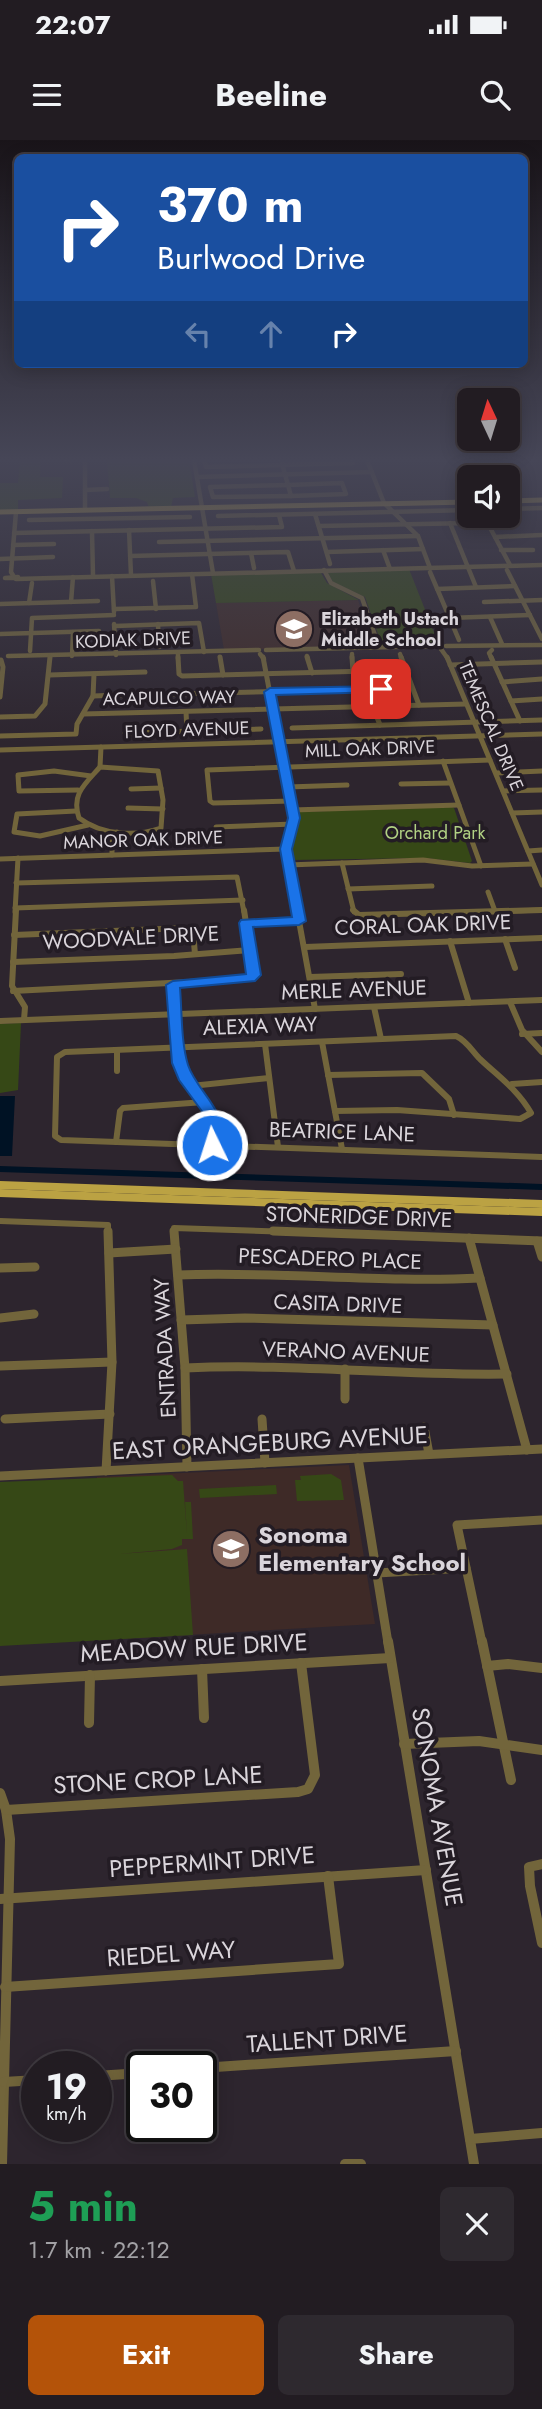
<!DOCTYPE html>
<html lang="en">
<head>
<meta charset="utf-8">
<style>
  body { margin:0; font-family:Jost,sans-serif; background:#2e292f; color:#f1f3f6; height:100vh; display:flex; flex-direction:column; font-size:26px; white-space:nowrap }
  * { box-sizing:border-box; margin:0 }
  p { font-size:23px; color:#a2a1a5 }
  .icon { flex:none; width:38px; height:38px; fill:none; stroke:currentColor; stroke-width:2; stroke-linecap:round; stroke-linejoin:round }
  .map { position:relative; height:2024px; overflow:hidden }
  .sheet { display:flex; flex-direction:column; background:#221c22; flex:1 }
  .sheet>* { flex:none }
  .banner { position:absolute; left:14px; top:14px; width:514px; height:214px; border-radius:10px; box-shadow:0 4px 18px #0003,0 0 0 2px #3f3a40; background:#1a4fa0; color:#fff; overflow:hidden }
  .needle { width:46px; rotate:356deg }
  .fabs { position:absolute; left:457px; top:248px; display:grid; gap:14px }
  .fabs a { display:grid; place-items:center; width:63px; height:63px; border-radius:10px; background:#221c22; box-shadow:0 4px 18px #0003,0 0 0 2px #3f3a40; font-size:35px }
  .speed { position:absolute; left:21px; top:1911px; display:flex; gap:14px; font-size:35px; font-weight:700; text-align:center }
  .speed>* { display:grid; place-content:center; width:91px; height:91px; border-radius:50%; background:#221c22; box-shadow:0 4px 18px #0003,0 0 0 2px #3f3a40; line-height:1 }
  .speed small { font-size:18px; font-weight:400 }
  .speed .limit { border:4px solid #111; border-radius:10px; background:#fff; color:#111 }
  .pin { position:absolute; display:grid; place-items:center; width:60px; height:60px; color:#fff; margin:-30px; border-radius:14px; box-shadow:0 4px 10px #0006 }
  .me { position:absolute; width:77px; margin:-38px; rotate:356deg; stroke-linejoin:round; filter:drop-shadow(0 0 5px #0008) }
  .turn { display:flex; align-items:center; gap:24px; height:147px; padding:0 28px; font-size:32px }
  .turn .icon { width:91px; height:91px; stroke-width:2.5 }
  .turn b { display:block; font-size:49px; line-height:60px }
  .lanes { display:flex; align-items:center; height:66px; padding:0 28px; background:#0003; justify-content:center; gap:35px; direction:ltr }
  .lanes .off { opacity:.35 }
  .round { display:grid; place-items:center; flex:none; width:74px; height:74px; border-radius:10px; background:#2e292f }
  .headline { display:flex; align-items:center; justify-content:space-between; height:119px; padding:0 28px }
  h1 { font-size:42px; font-weight:700; line-height:52px; color:#1e9e55 }
  .primary-button { display:flex; gap:14px; margin-top:auto; padding:14px 28px }
  .primary-button a { flex:1; height:80px; border-radius:10px; background:#b45309; color:#fff; font-size:28px; font-weight:700; line-height:80px; text-align:center }
  .primary-button a+a { background:#2e292f; color:#f1f3f6 }
  .status { display:flex; justify-content:space-between; align-items:center; height:49px; padding:0 35px; background:#221c22; direction:ltr }
  .status svg { height:19px; fill:currentColor }
  header { display:flex; justify-content:space-between; align-items:center; height:91px; padding:0 28px; background:#221c22; font-size:32px; font-weight:700 }
  .map>svg:first-child { display:block }
</style>
</head>
<body>
<div class="status"><b>22:07</b><svg viewBox="0 0 49 12"><path d="M0 12V9h3v3zM5 12V6h3v6zM10 12V3h3v9zM15 12V0h3v12zM26 1h20v11H26zM47 4h2v5h-2z"/></svg></div>
<header><svg class="icon" aria-label="menu" viewBox="0 0 24 24"><path d="M4 6h16M4 12h16M4 18h16"/></svg>Beeline<svg class="icon" aria-label="search" viewBox="0 0 24 24"><circle cx="10" cy="10" r="6"/><path d="M15 15l6 6"/></svg></header>
<div class="map">
<svg width="542" height="2024" viewBox="0 0 542 2024">
  <rect width="100%" height="100%" fill="#2d252e"/>
  <!-- education -->
  <g fill="#3e2a27">
    <polygon points="358,460 373,505 372,506 224,510 216,463"/>
    <polygon points="349,1325 375,1484 100,1500 97,1337"/>
  </g>
  <!-- green -->
  <g fill="#364816">
    <polygon points="20,320 41,320 40,337 63,337 62,358 18,360 18,370 0,370 0,343 18,343"/>
    <polygon points="107,320 189,320 195,357 173,358 171,367 149,368 147,362 136,358 110,358"/>
    <polygon points="409,429 439,505 382,505 365,457 333,442 328,433"/>
    <polygon points="321,433 327,443 359,460 216,463 211,434"/>
    <polygon points="451,667 454,668 472,721 470,723 426,718 292,720 292,704 299,672"/>
    <polygon points="21,883 18,950 0,953 0,884"/>
    <polygon points="331,1334 341,1340 344,1360 297,1361 295,1340 301,1340 300,1336"/>
    <polygon points="172,1335 178,1341 183,1341 187,1395 185,1362 191,1362 193,1399 182,1399 182,1405 172,1409 119,1414 187,1409 193,1495 0,1506 0,1342"/>
    <polygon points="276,1345 277,1354 200,1358 199,1349"/>
  </g>
  <!-- water -->
  <polygon fill="#001224" points="15,956 12,1016 0,1016 0,956"/>
  <g fill="none" stroke-linecap="round" stroke-linejoin="round">
    <!-- canal -->
    <polyline stroke="#001224" stroke-width="6" points="0,1029 542,1047"/>
    <!-- minor-far4 -->
    <g stroke="#72653b" stroke-width="4.5">
      <polyline points="65,320 71,320"/>
      <polyline points="85,320 85,370"/>
      <polyline points="194,320 213,433"/>
      <polyline points="204,320 206,327 353,323 351,320"/>
      <polyline points="281,320 288,345"/>
      <polyline points="367,320 384,363 418,396 430,428"/>
      <polyline points="197,337 372,332"/>
      <polyline points="288,345 291,356"/>
      <polyline points="288,345 210,347 213,357 291,356"/>
      <polyline points="288,345 342,343 346,354 291,356"/>
      <polyline points="85,350 107,349"/>
      <polyline points="508,369 542,368"/>
      <polyline points="315,374 330,424"/>
      <polyline points="218,376 469,370"/>
      <polyline points="29,380 190,377"/>
      <polyline points="487,382 510,425"/>
      <polyline points="450,383 476,447"/>
      <polyline points="319,386 517,382"/>
      <polyline points="129,390 131,435"/>
      <polyline points="92,391 93,436"/>
      <polyline points="14,393 282,387 279,375"/>
      <polyline points="495,397 542,395"/>
      <polyline points="159,402 418,396"/>
      <polyline points="13,405 54,404"/>
      <polyline points="383,410 390,429"/>
      <polyline points="501,410 533,410"/>
      <polyline points="327,412 423,409"/>
      <polyline points="251,413 254,428"/>
      <polyline points="130,416 288,412 294,431"/>
      <polyline points="0,419 53,417"/>
      <polyline points="324,430 331,443 362,458 379,507"/>
      <polyline points="507,430 542,499"/>
      <polyline points="430,432 459,500"/>
      <polyline points="112,436 114,472"/>
      <polyline points="14,437 11,432 16,372"/>
      <polyline points="16,438 5,438 18,437"/>
      <polyline points="16,439 542,425"/>
      <polyline points="153,441 156,469"/>
      <polyline points="437,449 515,446"/>
      <polyline points="71,462 73,437"/>
      <polyline points="484,462 542,460"/>
      <polyline points="29,463 32,443"/>
      <polyline points="0,464 98,461"/>
      <polyline points="114,469 196,467 192,434"/>
      <polyline points="490,477 502,504"/>
      <polyline points="449,478 530,475"/>
      <polyline points="114,484 116,515"/>
      <polyline points="158,484 159,507"/>
      <polyline points="115,486 199,483 204,512"/>
      <polyline points="0,494 99,491"/>
      <polyline points="446,506 542,505"/>
      <polyline points="441,509 448,519"/>
      <polyline points="266,510 439,506"/>
      <polyline points="30,511 32,478 114,475"/>
      <polyline points="178,513 178,519"/>
      <polyline points="260,514 264,519"/>
      <polyline points="352,514 352,519"/>
      <polyline points="400,514 402,519"/>
      <polyline points="8,516 259,510"/>
      <polyline points="72,516 73,492"/>
      <polyline points="307,516 308,519"/>
      <polyline points="492,519 489,513 492,510"/>
    </g>
    <!-- minor-far3 -->
    <g stroke="#72653b" stroke-width="5">
      <polyline points="178,517 179,534 182,536 408,530"/>
      <polyline points="220,517 223,535"/>
      <polyline points="263,517 292,670 293,684 286,709 297,772"/>
      <polyline points="307,517 312,533"/>
      <polyline points="352,517 353,532"/>
      <polyline points="401,517 419,565"/>
      <polyline points="447,517 542,745"/>
      <polyline points="491,517 520,581"/>
      <polyline points="450,525 542,522"/>
      <polyline points="49,535 145,532"/>
      <polyline points="502,542 542,539"/>
      <polyline points="173,554 381,549"/>
      <polyline points="93,556 145,554"/>
      <polyline points="0,557 3,527 1,520"/>
      <polyline points="511,561 542,559"/>
      <polyline points="373,567 380,585"/>
      <polyline points="186,572 187,591"/>
      <polyline points="83,574 466,564"/>
      <polyline points="0,577 35,576 45,564 50,517"/>
      <polyline points="292,588 542,580"/>
      <polyline points="125,593 261,589"/>
      <polyline points="0,596 76,594 77,584 93,556 94,534"/>
      <polyline points="0,610 542,594"/>
      <polyline points="443,621 481,726"/>
      <path d="M100,627l58,4 5,29 -2,28c-27,9 -59,7 -82,-10 -8,-24 6,-34 21,-51z"/>
      <polyline points="100,627 101,607"/>
      <polyline points="496,633 542,631"/>
      <polyline points="401,644 450,643"/>
      <polyline points="288,647 347,645"/>
      <polyline points="131,649 161,648"/>
      <polyline points="78,650 19,651 18,635 54,631 91,636"/>
      <polyline points="503,651 542,650"/>
      <polyline points="291,661 213,663 210,661 207,630 490,620"/>
      <polyline points="128,668 163,669"/>
      <polyline points="292,670 459,665"/>
      <polyline points="76,671 17,674 14,692 40,696 88,685"/>
      <polyline points="512,673 542,672"/>
      <polyline points="216,687 293,684"/>
      <polyline points="528,711 542,710"/>
      <polyline points="112,715 112,702 117,692"/>
      <polyline points="0,719 286,709"/>
      <polyline points="342,723 354,772"/>
      <polyline points="288,725 423,720 472,726 533,724"/>
      <polyline points="16,743 237,737 244,772"/>
      <polyline points="348,749 432,746"/>
      <polyline points="488,752 495,771"/>
      <polyline points="15,768 243,760"/>
      <polyline points="15,772 18,718"/>
      <polyline points="485,772 542,770"/>
    </g>
    <!-- minor-far2 -->
    <g stroke="#72653b" stroke-width="6">
      <polyline points="16,770 12,846 25,867 24,880"/>
      <polyline points="297,770 315,869"/>
      <polyline points="353,770 359,775 542,770"/>
      <polyline points="246,783 299,781"/>
      <polyline points="14,795 186,788 193,792 195,814"/>
      <polyline points="505,799 515,828"/>
      <polyline points="450,801 469,863"/>
      <polyline points="305,807 542,798"/>
      <polyline points="13,822 174,816 250,810"/>
      <polyline points="310,837 401,834"/>
      <path d="M173,845c2,27 -1,56 7,82 10,31 38,40 32,78"/>
      <polyline points="13,851 247,839 254,835 244,770"/>
      <polyline points="510,862 522,890 542,912"/>
      <polyline points="374,867 381,899"/>
      <polyline points="0,881 542,860"/>
      <polyline points="522,894 542,893"/>
      <polyline points="322,902 342,1009"/>
      <polyline points="265,904 278,1007"/>
      <polyline points="117,910 117,931"/>
      <polyline points="328,935 422,933 449,959 454,975"/>
      <polyline points="512,944 542,942"/>
      <polyline points="191,946 269,938"/>
      <path d="M335,971l62,-1 123,9 11,-6c-13,-23 -32,-36 -51,-54 -8,-8 -13,-18 -24,-23l-391,16 -8,5 -2,79 6,4 481,17"/>
      <polyline points="116,1002 120,971 123,968 204,962"/>
      <polyline points="0,1081 108,1085 108,1093"/>
      <polyline points="174,1093 174,1088 323,1093"/>
    </g>
    <!-- minor-far1 -->
    <g stroke="#72653b" stroke-width="9">
      <polyline points="174,1091 185,1228 187,1327"/>
      <polyline points="273,1091 542,1101"/>
      <polyline points="469,1098 527,1310"/>
      <polyline points="537,1101 542,1117"/>
      <polyline points="109,1113 176,1109"/>
      <polyline points="0,1128 35,1127"/>
      <path d="M178,1135c101,-4 201,8 302,3"/>
      <polyline points="0,1178 34,1174"/>
      <polyline points="181,1180 245,1178 493,1185"/>
      <polyline points="0,1226 112,1222"/>
      <path d="M185,1228c108,-5 214,8 322,6"/>
      <polyline points="345,1229 345,1259"/>
      <polyline points="5,1279 110,1274"/>
      <polyline points="262,1279 265,1323"/>
      <polyline points="424,1287 429,1314"/>
      <polyline points="358,1318 388,1503"/>
      <polyline points="106,1331 112,1222 108,1091"/>
      <polyline points="0,1336 542,1309"/>
      <polyline points="377,1433 466,1428"/>
      <polyline points="482,1503 457,1385 542,1380"/>
    </g>
    <!-- minor -->
    <g stroke="#72653b" stroke-width="10">
      <polyline points="388,1501 474,2024"/>
      <polyline points="482,1501 511,1640"/>
      <polyline points="487,1526 508,1524 542,1528"/>
      <polyline points="202,1529 204,1578"/>
      <polyline points="0,1541 390,1518"/>
      <polyline points="89,1583 90,1535"/>
      <polyline points="404,1604 479,1601 542,1610"/>
      <polyline points="0,1653 6,1670 10,1699 2,2024"/>
      <polyline points="6,1670 298,1652 308,1649 315,1635 301,1523"/>
      <polyline points="542,1724 529,1727 530,1746 542,1803"/>
      <polyline points="0,1759 426,1730"/>
      <polyline points="5,1847 339,1824 328,1736"/>
      <polyline points="201,1928 456,1911"/>
      <polyline points="96,1936 142,1933"/>
      <polyline points="4,1942 37,1940"/>
      <polyline points="470,1999 542,1993"/>
      <polyline points="345,2024 361,2024"/>
    </g>
    <!-- major-far1 -->
    <g stroke="#bba243" stroke-width="5">
      <polyline points="508,361 542,360"/>
      <polyline points="0,372 469,362"/>
    </g>
    <!-- major -->
    <g stroke="#bba243" stroke-width="8">
      <polyline points="0,1045 542,1064"/>
      <polyline points="0,1053 542,1072"/>
    </g>
  </g>
  <!-- sky -->
  <linearGradient id="sky" x2="0" y2="1"><stop stop-color="#191419"/><stop offset="0.53" stop-color="#464657"/><stop offset="1" stop-color="#464657" stop-opacity="0"/></linearGradient>
  <rect width="542" height="603" fill="url(#sky)"/>
  <!-- route -->
  <path fill="#1a73e8" stroke="#114b97" stroke-width="2" d="M385,546v5l-4,1 -105,3 24,123 -8,31 14,72 -7,4 -46,2 8,48 -6,6 -75,7c2,24 1,54 8,77 9,28 47,51 30,83h-11l-3,-34 -25,-34 -7,-17 -6,-78 7,-4 73,-7 -7,-51 2,-3 51,-3 -12,-68 8,-31 -24,-126 6,-4z"/>
  <!-- icons -->
  <defs>
    <g id="school-disc" transform="scale(2.0125)"><circle r="9.5" fill="#8d6e63" stroke="#231c24"/><path d="M0-5L7-2L0 1L-7-2ZM-4 1L0 2.5L4 1V4Q0 6-4 4Z" fill="#fff"/></g>
  </defs>
  <g fill-rule="evenodd">
    <use href="#school-disc" x="294" y="489"/>
    <use href="#school-disc" x="231" y="1409"/>
  </g>
  <g text-anchor="middle" stroke-width="7" stroke-linejoin="round" paint-order="stroke">
    <!-- far-poi labels -->
    <g font-size="18" font-weight="bold" fill="#dad5db" stroke="#231c24" text-anchor="start">
      <text x="321" y="485">Elizabeth Ustach<tspan x="321" dy="21">Middle School</tspan></text>
    </g>
    <!-- far-street labels -->
    <g font-size="18" fill="#dad5db" stroke="#231c24">
      <text transform="translate(133 500) rotate(-2)" y="6">KODIAK DRIVE</text>
      <text transform="translate(169 558) rotate(-1)" y="6">ACAPULCO WAY</text>
      <text transform="translate(491 586) rotate(67)" y="6">TEMESCAL DRIVE</text>
      <text transform="translate(187 590) rotate(-2)" y="6">FLOYD AVENUE</text>
      <text transform="translate(370 609) rotate(-2)" y="6">MILL OAK DRIVE</text>
      <text transform="translate(143 700) rotate(-2)" y="6">MANOR OAK DRIVE</text>
    </g>
    <!-- far-park labels -->
    <g font-size="18" fill="#b1d183" stroke="#231c24">
      <text x="435" y="699">Orchard Park</text>
    </g>
    <!-- street labels -->
    <g font-size="21" fill="#dad5db" stroke="#231c24">
      <text transform="translate(423 785) rotate(-2)" y="7">CORAL OAK DRIVE</text>
      <text transform="translate(131 798) rotate(-3)" y="7">WOODVALE DRIVE</text>
      <text transform="translate(354 850) rotate(-2)" y="7">MERLE AVENUE</text>
      <text transform="translate(260 886) rotate(-2)" y="7">ALEXIA WAY</text>
      <text transform="translate(342 992) rotate(2)" y="7">BEATRICE LANE</text>
      <text transform="translate(359 1077) rotate(2)" y="7">STONERIDGE DRIVE</text>
      <text transform="translate(330 1119) rotate(2)" y="7">PESCADERO PLACE</text>
      <text transform="translate(338 1164) rotate(2)" y="7">CASITA DRIVE</text>
      <text transform="translate(165 1208) rotate(-93)" y="7">ENTRADA WAY</text>
      <text transform="translate(346 1212) rotate(2)" y="7">VERANO AVENUE</text>
    </g>
    <!-- near-street labels -->
    <g font-size="24" fill="#dad5db" stroke="#231c24">
      <text transform="translate(270 1303) rotate(-3)" y="8">EAST ORANGEBURG AVENUE</text>
      <text transform="translate(194 1508) rotate(-3)" y="8">MEADOW RUE DRIVE</text>
      <text transform="translate(158 1640) rotate(-3)" y="8">STONE CROP LANE</text>
      <text transform="translate(437 1667) rotate(80)" y="8">SONOMA AVENUE</text>
      <text transform="translate(212 1722) rotate(-4)" y="8">PEPPERMINT DRIVE</text>
      <text transform="translate(171 1814) rotate(-4)" y="8">RIEDEL WAY</text>
      <text transform="translate(327 1899) rotate(-4)" y="8">TALLENT DRIVE</text>
    </g>
    <!-- near-poi labels -->
    <g font-size="24" font-weight="bold" fill="#dad5db" stroke="#231c24" text-anchor="start">
      <text x="258" y="1403">Sonoma<tspan x="258" dy="28">Elementary School</tspan></text>
    </g>
  </g>
</svg>
<div class="fabs">
<a><svg class="needle" viewBox="-14 -14 28 28"><path d="M0-13l5 13h-10z" fill="#e53935"/><path d="M0 13l5-13h-10z" fill="#a2a1a5"/></svg></a>
<a><svg class="icon" aria-label="sound" viewBox="0 0 24 24"><path d="M4 9h4l5-4v14l-5-4H4zM17 9q2 3 0 6"/></svg></a>
</div>
<div class="speed"><div>19<small>km/h</small></div><div class="limit">30</div></div>
<div class="pin" style="left:381px;top:549px;background:#d93025"><svg class="icon" aria-label="arrive" viewBox="0 0 24 24"><path d="M6 21V4h12l-3 4 3 4H6"/></svg></div>
<svg class="me" style="left:212px;top:1005px" viewBox="-20 -20 40 40"><circle r="17" fill="#1a73e8" stroke="#fff" stroke-width="3"/><path d="M0-11L8 9 0 5-8 9z" fill="#fff"/></svg>
<div class="banner">
<div class="turn"><svg class="icon" aria-label="right" viewBox="0 0 24 24"><path d="M7 20v-9h11M14 6l5 5-5 5"/></svg><div><b>370 m</b>Burlwood Drive</div></div>
<div class="lanes"><svg class="icon off" aria-label="left" viewBox="0 0 24 24"><path d="M17 20v-9H6M10 6l-5 5 5 5"/></svg><svg class="icon off" aria-label="ahead" viewBox="0 0 24 24"><path d="M12 20V5M6 11l6-6 6 6"/></svg><svg class="icon" aria-label="right" viewBox="0 0 24 24"><path d="M7 20v-9h11M14 6l5 5-5 5"/></svg></div>
</div>
</div>
<section class="sheet">
<div class="headline"><div><h1>5 min</h1><p>1.7 km · 22:12</p></div><a class="round"><svg class="icon" aria-label="close" viewBox="0 0 24 24"><path d="M6 6l12 12M18 6L6 18"/></svg></a></div>
<div class="primary-button"><a>Exit</a><a>Share</a></div>
</section>
</body>
</html>
